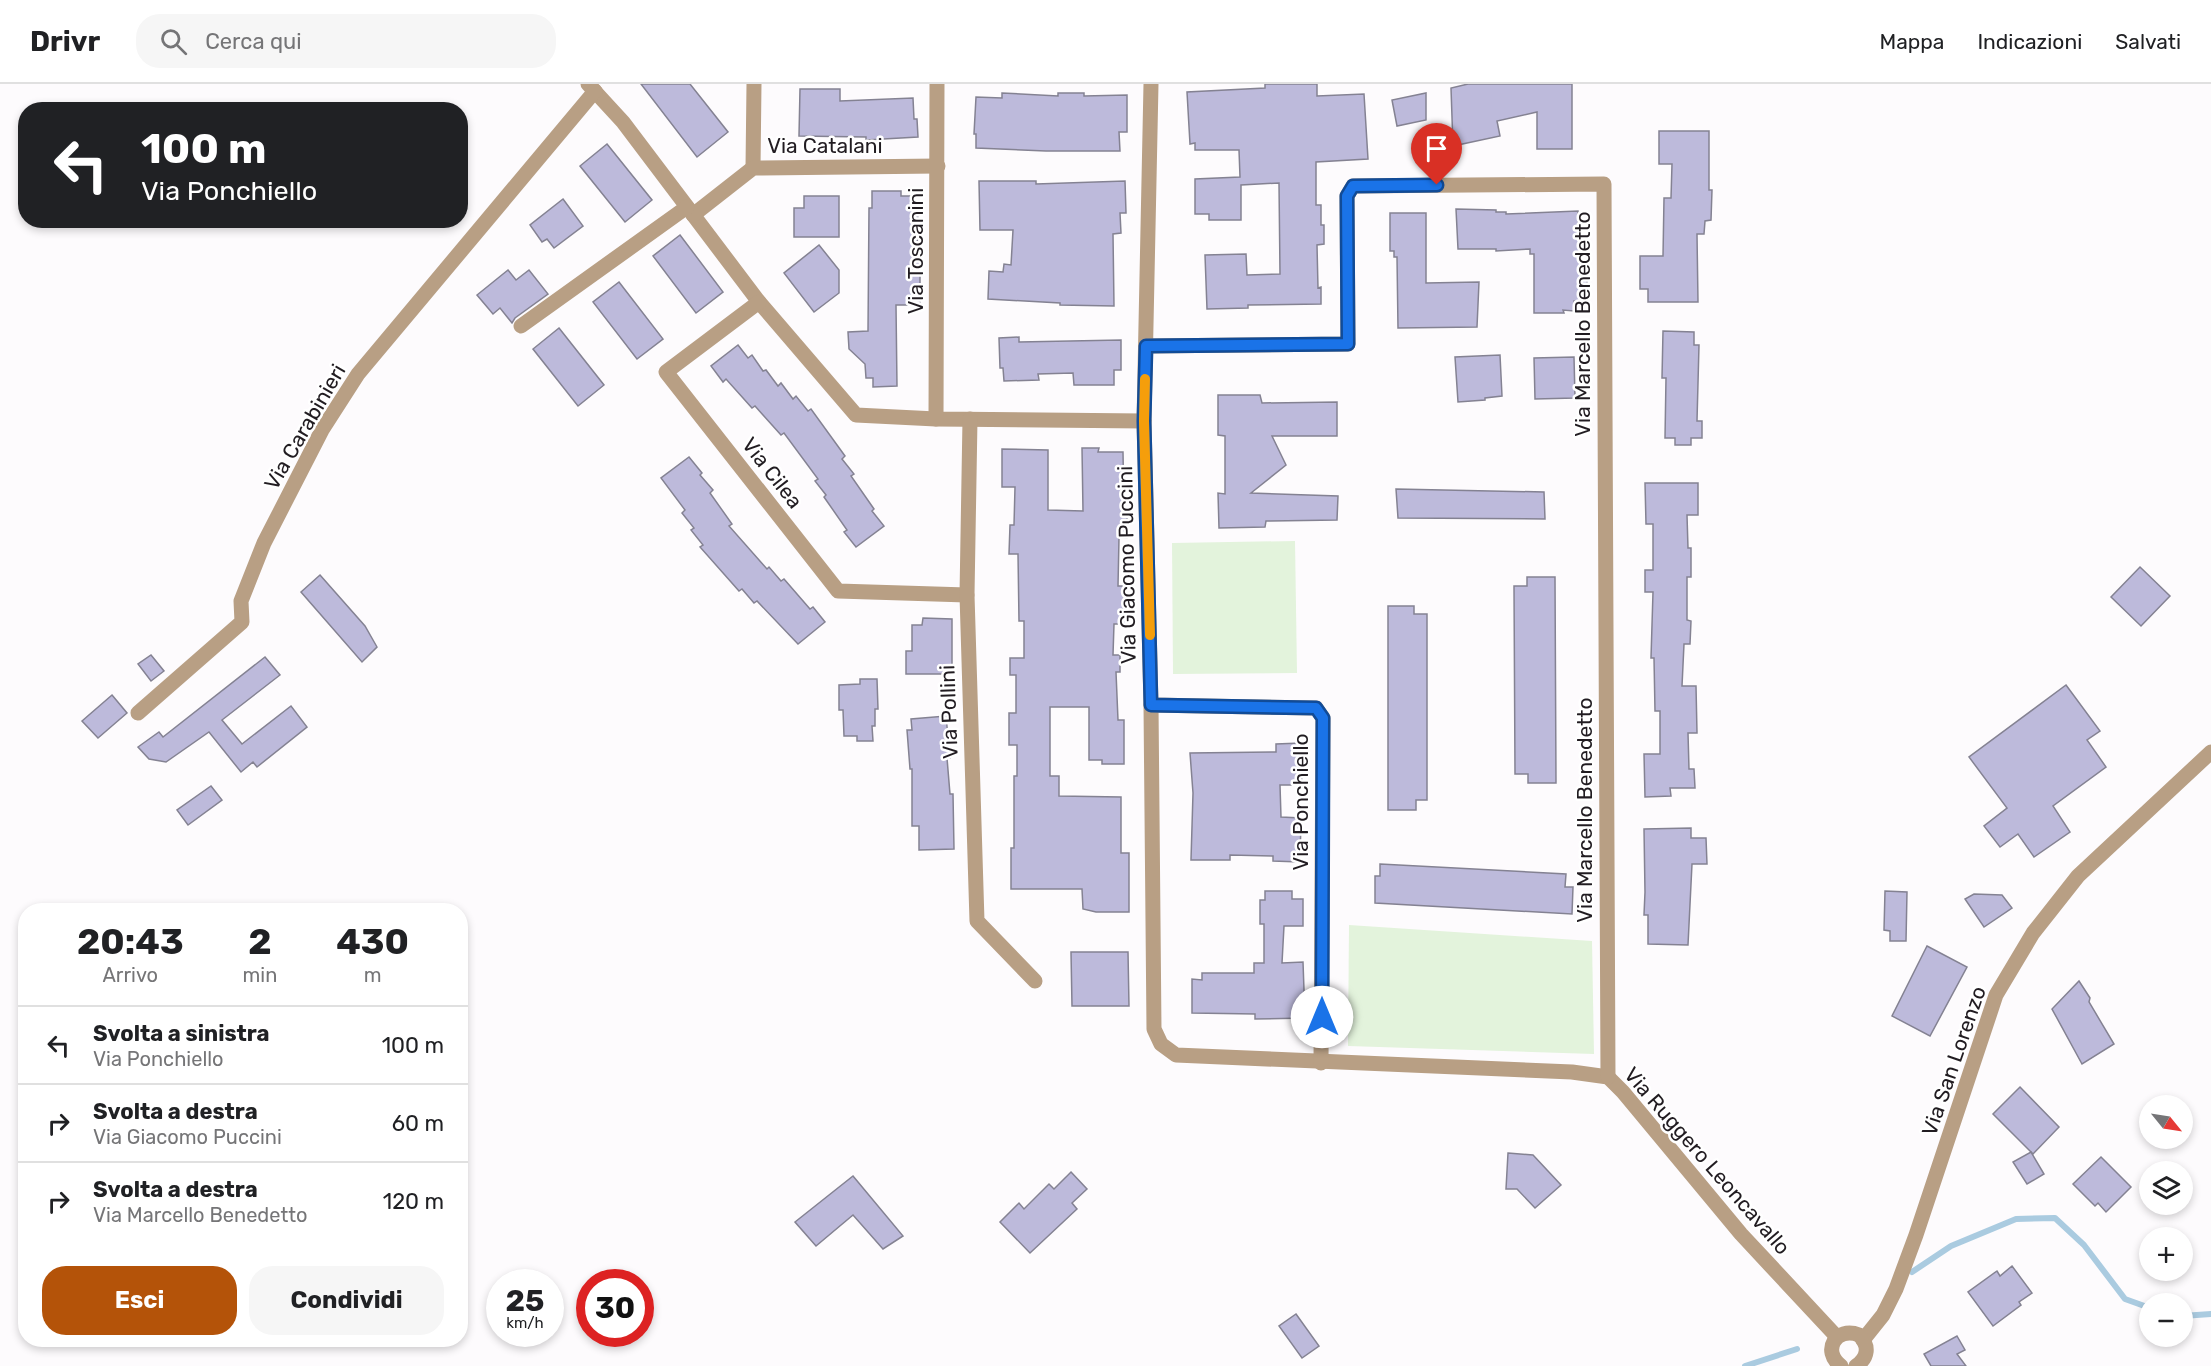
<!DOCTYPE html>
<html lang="it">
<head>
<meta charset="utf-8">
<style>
  body { margin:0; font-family:Rubik,sans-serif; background:#f6f6f6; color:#202124; height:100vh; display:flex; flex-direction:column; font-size:22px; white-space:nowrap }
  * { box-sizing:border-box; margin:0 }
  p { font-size:20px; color:#757577 }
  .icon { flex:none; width:33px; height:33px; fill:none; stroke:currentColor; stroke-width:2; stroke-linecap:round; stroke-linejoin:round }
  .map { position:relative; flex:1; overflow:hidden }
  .details { position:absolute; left:18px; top:819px; width:450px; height:444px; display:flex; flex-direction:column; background:#fff; border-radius:24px; box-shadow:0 3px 9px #0003 }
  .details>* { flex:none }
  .top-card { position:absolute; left:18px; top:18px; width:450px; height:126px; border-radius:24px; box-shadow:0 3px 9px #0003; background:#202124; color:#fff; overflow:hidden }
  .needle { width:39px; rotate:120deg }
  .buttons { position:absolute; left:2139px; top:1011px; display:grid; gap:12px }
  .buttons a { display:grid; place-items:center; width:54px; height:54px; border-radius:50%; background:#fff; box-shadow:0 3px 9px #0003; font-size:30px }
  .speed { position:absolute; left:486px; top:1185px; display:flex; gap:12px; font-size:30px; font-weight:700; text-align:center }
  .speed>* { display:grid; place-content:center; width:78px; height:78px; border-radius:50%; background:#fff; box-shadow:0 3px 9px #0003; line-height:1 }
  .speed small { font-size:15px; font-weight:400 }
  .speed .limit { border:9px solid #d22; background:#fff; color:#111 }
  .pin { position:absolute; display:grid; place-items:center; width:51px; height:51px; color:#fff; margin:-62px -26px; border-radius:50% 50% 50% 0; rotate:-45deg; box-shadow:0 0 6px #0007 }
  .pin .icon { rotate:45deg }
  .me { position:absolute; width:66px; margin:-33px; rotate:0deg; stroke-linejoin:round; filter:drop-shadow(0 0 4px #0008) }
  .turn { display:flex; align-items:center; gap:21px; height:126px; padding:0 24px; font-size:27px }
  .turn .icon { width:78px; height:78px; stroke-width:2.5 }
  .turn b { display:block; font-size:42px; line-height:51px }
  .eta { display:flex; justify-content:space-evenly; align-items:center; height:102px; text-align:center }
  .eta b { font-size:36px; font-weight:700; line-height:42px }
  .cta { display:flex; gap:12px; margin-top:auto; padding:12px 24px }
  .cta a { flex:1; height:69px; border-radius:24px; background:#b45309; color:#fff; font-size:24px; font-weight:700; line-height:69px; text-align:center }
  .cta a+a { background:#f6f6f6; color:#202124 }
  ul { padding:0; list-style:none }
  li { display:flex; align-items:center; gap:18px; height:78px; padding:0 24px; border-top:2px solid #e0e0e0 }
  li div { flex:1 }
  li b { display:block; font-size:22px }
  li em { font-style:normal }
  header { display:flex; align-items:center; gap:36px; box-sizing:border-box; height:84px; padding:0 30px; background:#fff; border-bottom:2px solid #e0e0e0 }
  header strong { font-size:28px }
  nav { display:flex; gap:33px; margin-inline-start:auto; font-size:21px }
  .search { width:420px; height:54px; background:#f6f6f6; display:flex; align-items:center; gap:15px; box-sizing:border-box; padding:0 21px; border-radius:24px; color:#757577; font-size:22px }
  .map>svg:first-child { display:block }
</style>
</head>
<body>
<header>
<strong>Drivr</strong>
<div class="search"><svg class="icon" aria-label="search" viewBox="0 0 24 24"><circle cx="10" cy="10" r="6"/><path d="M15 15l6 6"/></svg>Cerca qui</div>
<nav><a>Mappa</a><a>Indicazioni</a><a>Salvati</a></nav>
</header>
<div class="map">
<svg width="2211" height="1282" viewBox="0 0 2211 1282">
  <rect width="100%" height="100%" fill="#fdfbfd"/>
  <!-- green -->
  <g fill="#e3f3dc">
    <polygon points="1295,457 1297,589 1173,590 1172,459"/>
    <polygon points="1349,841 1592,857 1594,970 1348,962"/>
  </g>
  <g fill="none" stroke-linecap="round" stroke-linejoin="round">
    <!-- stream -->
    <g stroke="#aacbe0" stroke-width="6">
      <polyline points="1912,1188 1951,1162 2016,1135 2055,1134 2084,1161 2125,1215 2150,1224"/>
      <polyline points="2182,1232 2211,1230"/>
      <polyline points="1745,1282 1797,1265"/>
    </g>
  </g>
  <!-- building -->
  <g fill="#bdbadb" stroke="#848292" stroke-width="1.5">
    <polygon points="641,0 690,0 728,48 697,73"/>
    <polygon points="1265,0 1317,0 1317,12 1364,10 1368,75 1316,78 1316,121 1321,121 1321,141 1324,141 1324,160 1317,161 1318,204 1321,203 1321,220 1248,221 1248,224 1207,225 1205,171 1246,170 1247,191 1280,190 1279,99 1241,101 1241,136 1209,136 1209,130 1195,130 1195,95 1240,93 1239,66 1195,66 1195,59 1190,60 1187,8 1265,4"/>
    <polygon points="1468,0 1572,0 1572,65 1537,65 1537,28 1497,37 1500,52 1453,62 1451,4"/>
    <polygon points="800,5 840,5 840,17 913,14 914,35 917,35 918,53 866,56 866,53 799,52"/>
    <polygon points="1002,9 1058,12 1058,9 1084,9 1084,12 1127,11 1127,48 1119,48 1120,67 1046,67 976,64 976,50 974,50 976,13 1002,14"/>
    <polygon points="1426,9 1426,36 1397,42 1392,16"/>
    <polygon points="1659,47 1709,47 1709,106 1712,106 1711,136 1705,137 1704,150 1697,150 1698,218 1648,218 1648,205 1640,205 1640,172 1663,172 1664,114 1671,114 1672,80 1659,80"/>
    <polygon points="607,60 652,116 625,138 580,82"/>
    <polygon points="979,97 1036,97 1036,100 1125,97 1126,129 1120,129 1121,149 1113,150 1114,222 1060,221 1060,219 988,215 989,187 1003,188 1004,180 1011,181 1013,146 980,146"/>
    <polygon points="872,107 901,107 901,112 914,112 914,126 918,126 917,173 920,173 920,221 896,221 897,302 873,303 873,294 866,294 865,280 849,265 848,248 868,247 869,124 872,124"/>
    <polygon points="804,112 839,112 839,153 794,153 794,124 804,124"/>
    <polygon points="563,115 583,142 554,164 547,155 542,158 530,141"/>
    <polygon points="1456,125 1496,126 1496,128 1506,128 1506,130 1578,127 1581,188 1587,188 1587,208 1582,208 1582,217 1574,217 1574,227 1563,226 1564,229 1534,229 1534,170 1530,170 1530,165 1496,167 1496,165 1458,165"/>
    <polygon points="1390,129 1426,129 1426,199 1479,198 1477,243 1398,244 1397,173 1394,173 1394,167 1390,167"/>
    <polygon points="680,151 723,208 696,229 653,172"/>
    <polygon points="819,161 839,186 839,209 814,228 784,189"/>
    <polygon points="508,186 516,196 529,186 548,210 515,234 512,239 500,224 493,230 477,211"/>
    <polygon points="619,198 663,255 637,275 593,218"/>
    <polygon points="559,244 604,301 578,322 533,265"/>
    <polygon points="1663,247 1694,248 1694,261 1699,261 1697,337 1702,337 1702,354 1691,354 1691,361 1675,361 1675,354 1665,354 1666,294 1662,294"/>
    <polygon points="1019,253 1019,258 1121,256 1121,286 1114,286 1114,301 1074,301 1073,289 1038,290 1039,296 1004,297 1003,284 1000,284 999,254"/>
    <polygon points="738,261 748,274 752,271 763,287 766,286 778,302 781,299 793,315 796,312 808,327 811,325 845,372 842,375 854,390 851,392 874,425 872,427 884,442 856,463 844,448 847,446 824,413 826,411 815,397 818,395 784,349 781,351 755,322 752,324 726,295 723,298 711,282"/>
    <polygon points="1500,271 1502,312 1485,314 1485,316 1458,318 1455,273"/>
    <polygon points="1574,273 1575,314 1535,315 1534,274"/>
    <polygon points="1218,311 1260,311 1262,319 1337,318 1337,352 1272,352 1286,381 1251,409 1338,412 1337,436 1266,437 1265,443 1219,444 1218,409 1225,410 1225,352 1218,351"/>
    <polygon points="1082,364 1099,364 1098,368 1123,368 1124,428 1127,428 1127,454 1119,454 1118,502 1126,502 1126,540 1114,540 1113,571 1120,571 1120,588 1116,588 1118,636 1124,636 1124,680 1102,680 1102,676 1089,676 1089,623 1050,623 1050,692 1059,692 1059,712 1121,713 1121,769 1129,769 1129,828 1096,828 1083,825 1082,805 1011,805 1011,764 1014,764 1014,692 1017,692 1017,661 1009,661 1009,629 1016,629 1016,591 1010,591 1010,574 1024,574 1024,537 1019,537 1018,470 1009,470 1010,441 1014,441 1015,403 1002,403 1002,365 1048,366 1048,426 1083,427"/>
    <polygon points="689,373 702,389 700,391 713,406 710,409 732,440 729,442 767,485 769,483 781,497 784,495 810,525 813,523 825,538 798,560 757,517 754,519 742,505 739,507 700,463 703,461 691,446 694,444 682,429 685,426 661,394"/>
    <polygon points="1645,399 1698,399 1698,431 1687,431 1688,464 1691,464 1691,493 1687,493 1687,536 1691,537 1690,560 1684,560 1682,602 1696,602 1697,649 1688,649 1689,685 1694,685 1695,704 1670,704 1671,712 1645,713 1644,670 1660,670 1660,627 1655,627 1654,574 1651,574 1653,508 1645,508 1645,486 1653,486 1653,440 1646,440"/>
    <polygon points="1396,405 1544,408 1545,435 1398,434"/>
    <polygon points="2140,483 2170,512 2141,542 2111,513"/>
    <polygon points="320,491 365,542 377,563 362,578 301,508"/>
    <polygon points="1527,493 1555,493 1556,699 1528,699 1528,690 1515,690 1514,502 1527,502"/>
    <polygon points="1388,522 1414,522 1414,530 1427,530 1427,716 1416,716 1416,726 1388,726"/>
    <polygon points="923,534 952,535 952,590 906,590 906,567 912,567 912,541 922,541"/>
    <polygon points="151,571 164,587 151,597 138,580"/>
    <polygon points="265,573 280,591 222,636 242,660 291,622 307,643 257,683 253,678 241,688 209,648 166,678 149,675 138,663 159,648 163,653"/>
    <polygon points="860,595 877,595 878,625 875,625 875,642 872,642 873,657 857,657 857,652 844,652 843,626 839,626 839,601 860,600"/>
    <polygon points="2066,601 2100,647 2087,656 2106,683 2053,722 2070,748 2034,773 2018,750 2000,763 1984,742 2007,724 1969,673"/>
    <polygon points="112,611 127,629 98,654 82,637"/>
    <polygon points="946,632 950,674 947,674 950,710 953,710 954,765 919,766 919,742 912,742 912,685 910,685 907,646 912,646 911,635"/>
    <polygon points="1301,659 1302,701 1280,701 1281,733 1301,734 1300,778 1273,777 1273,772 1230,771 1230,776 1191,776 1193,709 1190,669 1276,668 1276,660"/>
    <polygon points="211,702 222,716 188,741 177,726"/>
    <polygon points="1691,744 1691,754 1706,754 1707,780 1692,780 1688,861 1648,860 1648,831 1644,831 1645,808 1644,745"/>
    <polygon points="1380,780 1566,790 1565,803 1573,803 1572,830 1375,819 1375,792 1380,792"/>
    <polygon points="1265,807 1292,807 1292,815 1303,815 1303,842 1284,842 1282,879 1303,878 1305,934 1255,935 1255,930 1192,929 1192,895 1202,896 1202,889 1254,889 1254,879 1264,879 1264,840 1260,840 1260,816 1265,816"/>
    <polygon points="1885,807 1907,808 1906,857 1890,857 1890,847 1884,846"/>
    <polygon points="1974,810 2002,811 2012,824 1984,843 1965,815"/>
    <polygon points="1927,862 1967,883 1930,952 1892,932"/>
    <polygon points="1071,868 1128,868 1129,922 1072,922"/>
    <polygon points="2079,897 2090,914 2089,918 2114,960 2082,980 2052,925"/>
    <polygon points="2020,1003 2059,1043 2033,1070 1993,1030"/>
    <polygon points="2031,1068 2044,1090 2027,1100 2013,1078"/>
    <polygon points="1508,1069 1533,1071 1561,1101 1535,1124 1517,1105 1506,1105"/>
    <polygon points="2101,1073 2131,1103 2106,1128 2098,1119 2095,1122 2073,1100"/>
    <polygon points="1071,1088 1087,1105 1072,1119 1077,1125 1030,1169 1000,1138 1019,1119 1024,1125 1049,1100 1054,1105"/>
    <polygon points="853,1092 903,1152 883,1165 853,1131 816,1162 795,1138"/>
    <polygon points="2012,1182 2032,1209 2019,1218 2021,1221 1993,1242 1968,1208 1997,1187 2000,1192"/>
    <polygon points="1296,1230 1319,1262 1302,1274 1279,1242"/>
    <polygon points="1957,1252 1965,1266 1957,1270 1966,1282 1931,1282 1924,1270"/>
  </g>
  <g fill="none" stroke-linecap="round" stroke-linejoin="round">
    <!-- minor -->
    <g stroke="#b89f84" stroke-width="15">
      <polyline points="588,0 623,38 759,218 856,331 936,335 1144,337"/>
      <polyline points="1151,0 1144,337 1151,621 1154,945 1161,960 1176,971 1572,988 1608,993 1623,1008 1741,1150 1837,1253"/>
      <polyline points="753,84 754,0"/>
      <polyline points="693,131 753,84 938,82"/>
      <polyline points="759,218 666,288 838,507 967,511"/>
      <polyline points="521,242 687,123"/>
      <polyline points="1146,262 1348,260 1347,112 1353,102 1604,100 1608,993"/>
      <polyline points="936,335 937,0"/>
      <polyline points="970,335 967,511 977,837 1035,897"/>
      <polyline points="1151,621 1316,624 1323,634 1321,979"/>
      <polyline points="138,629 242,538 241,517 264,459 322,346 358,290 595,7"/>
      <polyline points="1863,1256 1883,1231 1896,1205 1916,1151 1996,911 2033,849 2078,792 2211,668"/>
      <path d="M1841,1282c-20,-15 -5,-40 18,-31 11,11 9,23 -3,31"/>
    </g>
  </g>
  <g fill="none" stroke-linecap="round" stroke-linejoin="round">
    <!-- route casing -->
    <g stroke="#114b97" stroke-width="15">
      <polyline id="route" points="1322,933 1323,634 1316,624 1151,621 1144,337 1146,262 1348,260 1347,112 1353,102 1437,101"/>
    </g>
    <!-- route -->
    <use href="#route" stroke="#1a73e8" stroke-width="10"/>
    <!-- slow -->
    <polyline stroke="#f59e0b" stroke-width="10" points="1145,295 1144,337 1150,551"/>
  </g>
  <g text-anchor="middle" stroke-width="5" stroke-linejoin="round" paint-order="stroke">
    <!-- street labels -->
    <g font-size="21" fill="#211c21" stroke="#fff">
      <text x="825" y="69">Via Catalani</text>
      <text transform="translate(916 167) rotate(-90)" y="7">Via Toscanini</text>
      <text transform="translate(1583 240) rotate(-90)" y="7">Via Marcello Benedetto</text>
      <text transform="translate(305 343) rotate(-60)" y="7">Via Carabinieri</text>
      <text transform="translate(772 389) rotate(52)" y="7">Via Cilea</text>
      <text transform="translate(1127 481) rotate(-91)" y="7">Via Giacomo Puccini</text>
      <text transform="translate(949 628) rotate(-92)" y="7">Via Pollini</text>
      <text transform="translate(1301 718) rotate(-90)" y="7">Via Ponchiello</text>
      <text transform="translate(1585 726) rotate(-90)" y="7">Via Marcello Benedetto</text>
      <text transform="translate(1954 977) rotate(-71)" y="7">Via San Lorenzo</text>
      <text transform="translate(1707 1077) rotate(49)" y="7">Via Ruggero Leoncavallo</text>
    </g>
  </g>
</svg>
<div class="buttons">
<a><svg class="needle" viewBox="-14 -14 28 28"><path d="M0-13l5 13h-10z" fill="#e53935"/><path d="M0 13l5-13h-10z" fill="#757577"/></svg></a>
<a><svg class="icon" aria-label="layers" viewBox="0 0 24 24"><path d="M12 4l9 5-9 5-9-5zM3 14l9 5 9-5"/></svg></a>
<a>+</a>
<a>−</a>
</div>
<div class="speed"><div>25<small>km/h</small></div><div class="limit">30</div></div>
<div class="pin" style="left:1437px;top:101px;background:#d93025"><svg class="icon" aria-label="arrive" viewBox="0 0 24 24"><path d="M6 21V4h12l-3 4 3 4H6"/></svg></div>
<svg class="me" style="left:1322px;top:933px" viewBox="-20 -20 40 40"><circle r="19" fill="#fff"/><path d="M0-13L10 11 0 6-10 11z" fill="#1a73e8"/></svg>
<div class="top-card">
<div class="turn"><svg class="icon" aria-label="left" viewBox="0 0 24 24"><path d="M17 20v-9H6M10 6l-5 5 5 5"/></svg><div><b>100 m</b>Via Ponchiello</div></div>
</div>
<section class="details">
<div class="eta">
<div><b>20:43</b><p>Arrivo</p></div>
<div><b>2</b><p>min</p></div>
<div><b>430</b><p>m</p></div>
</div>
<ul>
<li><svg class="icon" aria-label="left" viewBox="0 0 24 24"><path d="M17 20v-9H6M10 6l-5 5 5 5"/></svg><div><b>Svolta a sinistra</b><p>Via Ponchiello</p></div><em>100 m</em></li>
<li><svg class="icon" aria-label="right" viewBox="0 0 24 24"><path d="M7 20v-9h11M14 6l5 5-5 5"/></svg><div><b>Svolta a destra</b><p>Via Giacomo Puccini</p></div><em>60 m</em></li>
<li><svg class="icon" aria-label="right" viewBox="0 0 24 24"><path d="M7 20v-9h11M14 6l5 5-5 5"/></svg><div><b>Svolta a destra</b><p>Via Marcello Benedetto</p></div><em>120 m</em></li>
</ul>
<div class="cta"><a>Esci</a><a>Condividi</a></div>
</section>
</div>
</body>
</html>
